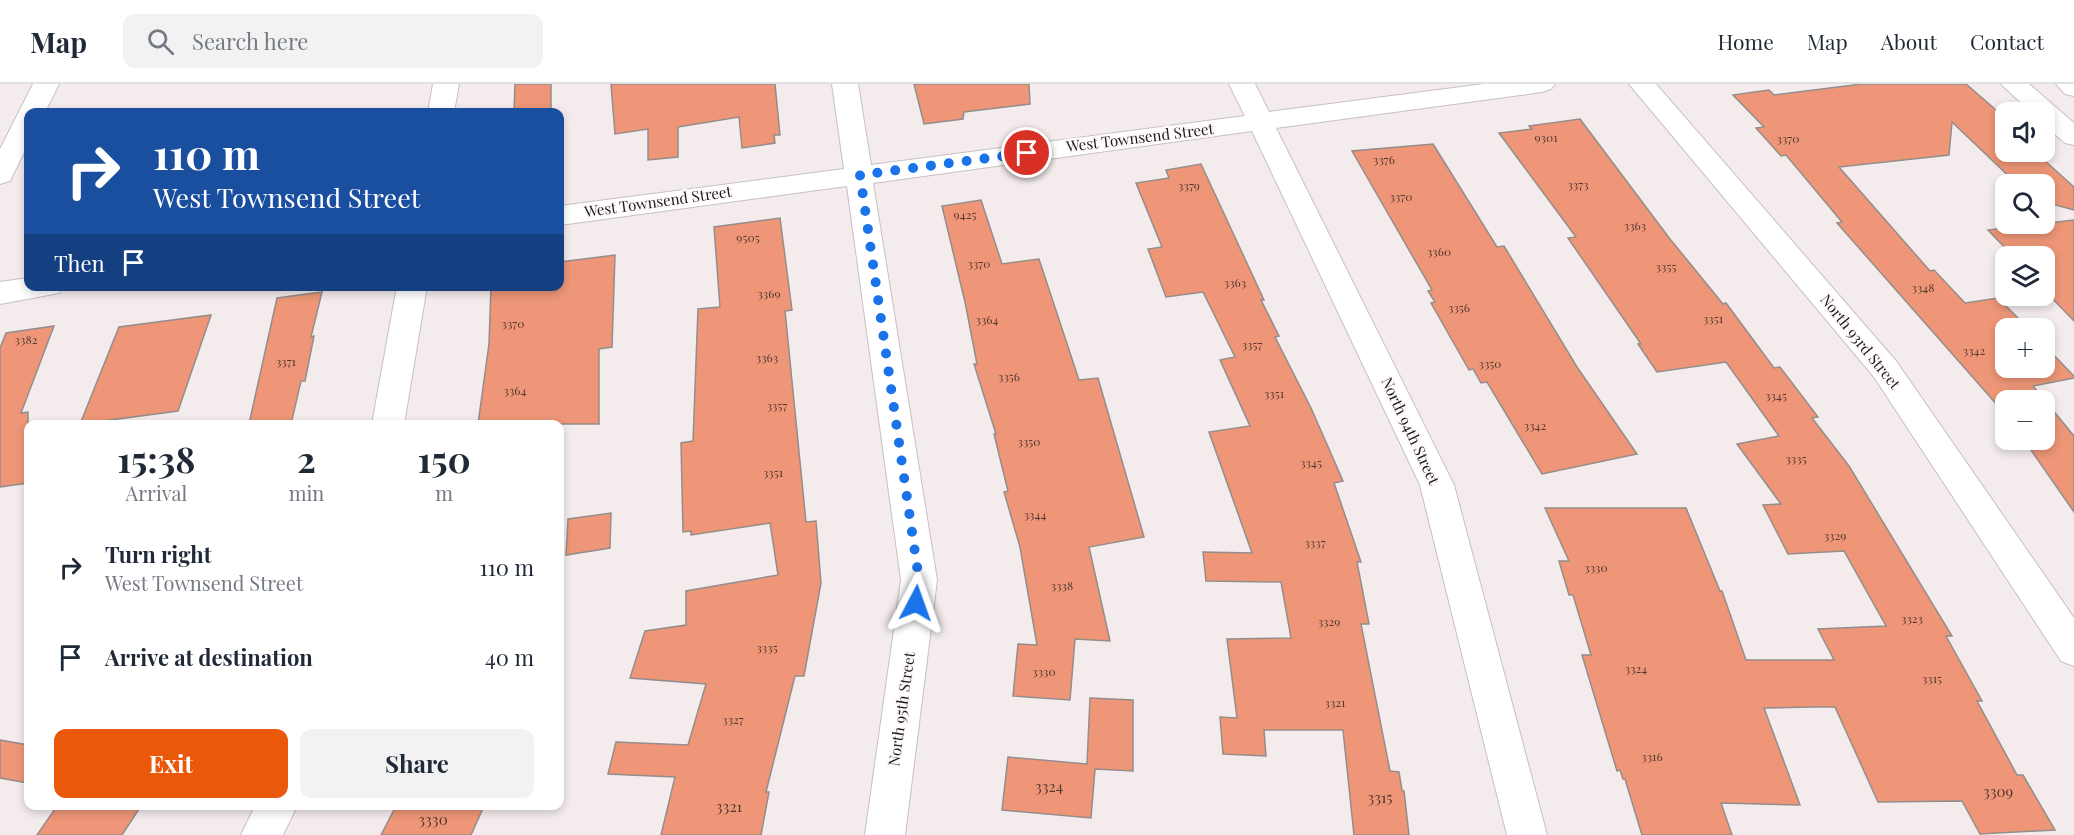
<!DOCTYPE html>
<html lang="en">
<head>
<meta charset="utf-8">
<style>
  body { margin:0; font-family:"Playfair Display",serif; background:#f2f2f3; color:#1f2937; height:100vh; display:flex; flex-direction:column; font-size:22px; white-space:nowrap }
  * { box-sizing:border-box; margin:0 }
  p { font-size:20px; color:#747a83 }
  .icon { flex:none; width:33px; height:33px; fill:none; stroke:currentColor; stroke-width:2; stroke-linecap:round; stroke-linejoin:round }
  .map { position:relative; flex:1; overflow:hidden }
  .sheet { position:absolute; left:24px; top:336px; width:540px; height:390px; display:flex; flex-direction:column; background:#fff; border-radius:12px; box-shadow:0 3px 9px #0003 }
  .sheet>* { flex:none }
  .banner { position:absolute; left:24px; top:24px; width:540px; height:183px; border-radius:12px; box-shadow:0 3px 9px #0003; background:#1a4fa0; color:#fff; overflow:hidden }
  .buttons { position:absolute; left:1995px; top:18px; display:grid; gap:12px }
  .buttons a { display:grid; place-items:center; width:60px; height:60px; border-radius:12px; background:#fff; box-shadow:0 3px 9px #0003; font-size:30px }
  .pin { position:absolute; display:grid; place-items:center; width:51px; height:51px; color:#fff; margin:-26px; border:3px solid #fff; border-radius:50%; box-shadow:0 2px 6px #0007 }
  .me { position:absolute; width:66px; margin:-33px; rotate:4deg; stroke-linejoin:round; filter:drop-shadow(0 0 4px #0008) }
  .turn { display:flex; align-items:center; gap:21px; height:126px; padding:0 30px; font-size:27px }
  .turn .icon { width:78px; height:78px; stroke-width:2.5 }
  .turn b { display:block; font-size:42px; line-height:51px }
  .then { display:flex; align-items:center; height:57px; padding:0 30px; background:#0003; gap:12px; font-size:22px }
  .eta { display:flex; justify-content:space-evenly; align-items:center; height:102px; text-align:center }
  .eta b { font-size:36px; font-weight:700; line-height:42px }
  .cta { display:flex; gap:12px; margin-top:auto; padding:12px 30px }
  .cta a { flex:1; height:69px; border-radius:12px; background:#ea580c; color:#fff; font-size:24px; font-weight:700; line-height:69px; text-align:center }
  .cta a+a { background:#f2f2f3; color:#1f2937 }
  ul { padding:0; list-style:none }
  li { display:flex; align-items:center; gap:18px; height:90px; padding:0 30px }
  li div { flex:1 }
  li b { display:block; font-size:22px }
  li em { font-style:normal }
  header { display:flex; align-items:center; gap:36px; box-sizing:border-box; height:84px; padding:0 30px; background:#fff; border-bottom:2px solid #e0e1e3 }
  header strong { font-size:28px }
  nav { display:flex; gap:33px; margin-inline-start:auto; font-size:21px }
  .search { width:420px; height:54px; background:#f2f2f3; display:flex; align-items:center; gap:15px; box-sizing:border-box; padding:0 21px; border-radius:12px; color:#747a83; font-size:22px }
  .map>svg:first-child { display:block }
</style>
</head>
<body>
<header>
<strong>Map</strong>
<div class="search"><svg class="icon" aria-label="search" viewBox="0 0 24 24"><circle cx="10" cy="10" r="6"/><path d="M15 15l6 6"/></svg>Search here</div>
<nav><a>Home</a><a>Map</a><a>About</a><a>Contact</a></nav>
</header>
<div class="map">
<svg width="2074" height="751" viewBox="0 0 2074 751">
  <rect width="100%" height="100%" fill="#f4ebec"/>
  <!-- building -->
  <g fill="#ee9677" stroke="#948d8b" stroke-width="1.5">
    <polygon points="515,0 551,0 551,28 514,28"/>
    <polygon points="611,0 775,0 780,51 774,51 775,59 742,64 739,33 678,43 678,73 648,76 648,45 615,50"/>
    <polygon points="914,0 1029,0 1030,20 964,28 963,35 924,40"/>
    <polygon points="1862,0 1966,0 2003,32 1997,33 2006,40 2006,68 2035,68 2074,103 2074,126 2044,118 2044,100 2017,100 1952,38 1949,71 1839,83 1930,187 1934,186 1965,219 1998,214 2028,244 2006,244 2006,284 2044,284 2044,261 2074,292 2074,294 2033,302 2074,352 2074,428 2024,356 2044,356 2044,316 2006,316 2006,331 1837,139 1842,138 1786,71 1781,72 1756,44 1764,43 1733,11 1769,6 1774,11"/>
    <polygon points="1580,35 1670,155 1723,220 1726,219 1774,284 1780,283 1818,333 1812,334 1849,382 1952,552 1946,552 1982,617 1977,617 2017,691 2023,691 2055,746 1980,750 1962,717 1878,718 1835,623 1812,623 1764,624 1800,721 1721,719 1732,751 1642,751 1625,695 1623,695 1620,686 1617,687 1582,571 1591,571 1573,511 1569,511 1559,477 1569,477 1545,424 1686,424 1720,507 1722,507 1746,576 1834,576 1818,545 1886,542 1844,467 1788,470 1763,421 1781,420 1737,360 1779,352 1726,278 1657,288 1638,260 1641,260 1568,154 1576,153 1499,49 1532,45 1529,42"/>
    <polygon points="1433,60 1497,163 1504,162 1577,283 1637,370 1542,390 1487,298 1481,299 1473,285 1469,286 1431,219 1435,218 1428,207 1432,206 1352,67"/>
    <polygon points="1201,80 1264,216 1261,216 1279,252 1275,253 1311,324 1343,397 1334,399 1361,478 1357,478 1369,540 1361,540 1390,687 1399,688 1402,706 1404,707 1409,751 1354,751 1343,646 1264,646 1266,672 1223,670 1220,633 1237,634 1227,555 1291,554 1281,498 1206,497 1203,468 1252,469 1209,348 1250,342 1220,276 1235,273 1203,208 1166,213 1148,165 1162,163 1136,99 1169,94 1166,86"/>
    <polygon points="981,116 1002,180 1039,175 1079,296 1098,294 1144,453 1089,463 1110,557 1075,555 1070,616 1013,612 1018,560 1037,561 1020,463 1004,408 1008,407 994,350 996,350 974,280 977,280 965,218 942,122"/>
    <polygon points="780,134 792,226 785,227 806,438 816,437 821,499 804,592 795,592 766,708 769,708 761,751 661,751 675,693 608,690 616,658 688,661 706,600 630,594 645,547 686,541 686,507 778,491 770,439 691,451 691,447 683,448 681,359 693,357 698,225 720,223 714,143"/>
    <polygon points="2074,136 2074,237 2044,206 2044,172 2013,172 1988,146"/>
    <polygon points="615,171 612,263 599,265 599,340 478,340 489,260 491,202 560,202 560,178"/>
    <polygon points="322,208 311,253 314,252 305,297 301,297 291,340 249,340 277,214"/>
    <polygon points="211,231 178,327 80,340 119,243"/>
    <polygon points="54,242 21,329 28,328 28,399 0,403 0,264 6,249"/>
    <polygon points="611,429 610,464 566,471 568,435"/>
    <polygon points="1090,614 1133,616 1133,687 1095,685 1091,734 1002,726 1008,673 1087,680"/>
    <polygon points="0,656 28,661 28,699 0,694"/>
    <polygon points="57,722 141,722 122,751 37,751"/>
    <polygon points="396,722 484,722 471,751 381,751"/>
  </g>
  <g fill="none" stroke-linecap="round" stroke-linejoin="round">
    <!-- minor casing -->
    <g stroke="#c8c0c0" stroke-width="2">
      <g id="minor">
        <polygon points="33,0 59,0 45,28 28,28 28,60 10,97 0,100 0,65"/>
        <polygon points="433,0 459,0 454,28 428,28"/>
        <polygon points="832,0 858,0 871,81 1245,32 1229,0 1255,0 1269,28 1484,0 1555,0 1551,5 1542,8 1276,44 1454,401 1547,751 1507,751 1420,401 1252,47 873,99 937,496 905,751 865,751 901,496 847,102 560,141 560,122 844,85"/>
        <polygon points="1629,0 1656,0 1896,277 2074,534 2074,582 2061,577 1874,293"/>
        <polygon points="28,194 28,202 63,202 59,209 0,220 0,198"/>
        <polygon points="397,202 427,202 404,340 372,340"/>
        <polygon points="255,722 297,722 283,751 241,751"/>
      </g>
    </g>
    <!-- secondary casing -->
    <g stroke="#c8c0c0" stroke-width="2">
      <g id="secondary">
        <polygon points="2001,0 2029,0 2074,39 2074,61 2065,59 2044,41 2044,28 2031,28"/>
        <polygon points="2056,0 2074,0 2074,12 2065,10"/>
      </g>
    </g>
    <!-- minor -->
    <use href="#minor" fill="#fff" fill-rule="evenodd"/>
    <!-- secondary -->
    <use href="#secondary" fill="#fff" fill-rule="evenodd"/>
  </g>
  <g fill="none" stroke-linecap="round" stroke-linejoin="round">
    <!-- route -->
    <polyline stroke="#1a73e8" stroke-width="10" stroke-dasharray="0 18" points="916,519 919,496 860,91 1027,69"/>
  </g>
  <g text-anchor="middle" stroke-width="5" stroke-linejoin="round" paint-order="stroke">
    <!-- number labels -->
    <g font-size="12" fill="#513932">
      <text x="1546" y="58">9301</text>
      <text x="1788" y="59">3370</text>
      <text x="1384" y="80">3376</text>
      <text x="1578" y="105">3373</text>
      <text x="1189" y="106">3379</text>
      <text x="1401" y="117">3370</text>
      <text x="965" y="135">9425</text>
      <text x="1635" y="146">3363</text>
      <text x="748" y="158">9505</text>
      <text x="1439" y="172">3360</text>
      <text x="979" y="184">3370</text>
      <text x="1666" y="187">3355</text>
      <text x="1235" y="203">3363</text>
      <text x="1923" y="208">3348</text>
      <text x="769" y="214">3369</text>
      <text x="1459" y="228">3356</text>
      <text x="1713" y="239">3351</text>
      <text x="987" y="240">3364</text>
      <text x="513" y="244">3370</text>
      <text x="26" y="260">3382</text>
      <text x="1252" y="265">3357</text>
      <text x="1974" y="271">3342</text>
      <text x="767" y="278">3363</text>
      <text x="286" y="282">3371</text>
      <text x="1490" y="284">3350</text>
      <text x="1009" y="297">3356</text>
      <text x="515" y="311">3364</text>
      <text x="1274" y="314">3351</text>
      <text x="1776" y="316">3345</text>
      <text x="777" y="326">3357</text>
      <text x="1535" y="346">3342</text>
      <text x="1029" y="362">3350</text>
      <text x="1796" y="379">3335</text>
      <text x="1311" y="383">3345</text>
      <text x="773" y="393">3351</text>
      <text x="1035" y="435">3344</text>
      <text x="1835" y="456">3329</text>
      <text x="1315" y="463">3337</text>
      <text x="1596" y="488">3330</text>
      <text x="1062" y="506">3338</text>
      <text x="1912" y="539">3323</text>
      <text x="1329" y="542">3329</text>
      <text x="767" y="568">3335</text>
      <text x="1636" y="589">3324</text>
      <text x="1044" y="592">3330</text>
      <text x="1932" y="599">3315</text>
      <text x="1335" y="623">3321</text>
      <text x="733" y="640">3327</text>
      <text x="1652" y="677">3316</text>
    </g>
    <!-- street labels -->
    <g font-size="15" fill="#1d1a1b" stroke="#fffafa">
      <text transform="translate(1140 54) rotate(-7)" y="5">West Townsend Street</text>
      <text transform="translate(658 118) rotate(-8)" y="5">West Townsend Street</text>
      <text transform="translate(1860 258) rotate(51)" y="5">North 93rd Street</text>
      <text transform="translate(1410 347) rotate(65)" y="5">North 94th Street</text>
      <text transform="translate(902 625) rotate(-82)" y="5">North 95th Street</text>
    </g>
    <!-- near-number labels -->
    <g font-size="15" fill="#513932">
      <text x="1049" y="708">3324</text>
      <text x="1998" y="713">3309</text>
      <text x="1380" y="719">3315</text>
      <text x="729" y="728">3321</text>
      <text x="433" y="741">3330</text>
    </g>
  </g>
</svg>
<div class="buttons">
<a><svg class="icon" aria-label="sound" viewBox="0 0 24 24"><path d="M4 9h4l5-4v14l-5-4H4zM17 9q2 3 0 6"/></svg></a>
<a><svg class="icon" aria-label="search" viewBox="0 0 24 24"><circle cx="10" cy="10" r="6"/><path d="M15 15l6 6"/></svg></a>
<a><svg class="icon" aria-label="layers" viewBox="0 0 24 24"><path d="M12 4l9 5-9 5-9-5zM3 14l9 5 9-5"/></svg></a>
<a>+</a>
<a>−</a>
</div>
<div class="pin" style="left:1027px;top:69px;background:#d93025"><svg class="icon" aria-label="arrive" viewBox="0 0 24 24"><path d="M6 21V4h12l-3 4 3 4H6"/></svg></div>
<svg class="me" style="left:916px;top:519px" viewBox="-20 -20 40 40"><path d="M0-17L14 15 0 8-14 15z" fill="#1a73e8" stroke="#fff" stroke-width="4"/></svg>
<div class="banner">
<div class="turn"><svg class="icon" aria-label="right" viewBox="0 0 24 24"><path d="M7 20v-9h11M14 6l5 5-5 5"/></svg><div><b>110 m</b>West Townsend Street</div></div>
<div class="then">Then<svg class="icon" aria-label="arrive" viewBox="0 0 24 24"><path d="M6 21V4h12l-3 4 3 4H6"/></svg></div>
</div>
<section class="sheet">
<div class="eta">
<div><b>15:38</b><p>Arrival</p></div>
<div><b>2</b><p>min</p></div>
<div><b>150</b><p>m</p></div>
</div>
<ul>
<li><svg class="icon" aria-label="right" viewBox="0 0 24 24"><path d="M7 20v-9h11M14 6l5 5-5 5"/></svg><div><b>Turn right</b><p>West Townsend Street</p></div><em>110 m</em></li>
<li><svg class="icon" aria-label="arrive" viewBox="0 0 24 24"><path d="M6 21V4h12l-3 4 3 4H6"/></svg><div><b>Arrive at destination</b></div><em>40 m</em></li>
</ul>
<div class="cta"><a>Exit</a><a>Share</a></div>
</section>
</div>
</body>
</html>
